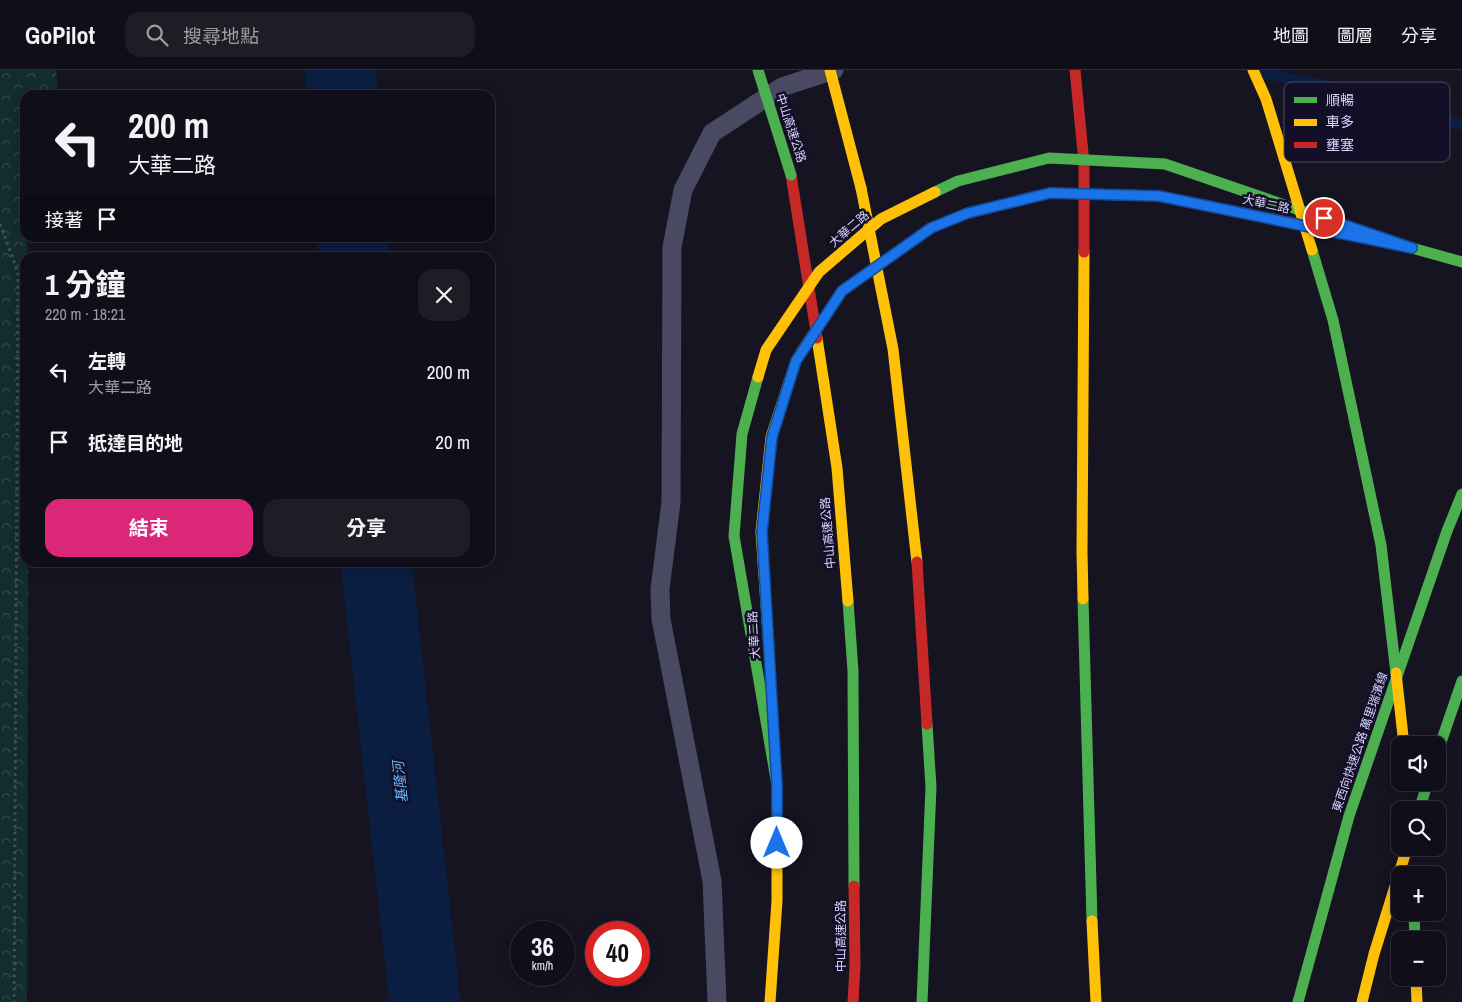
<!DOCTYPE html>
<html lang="zh-TW">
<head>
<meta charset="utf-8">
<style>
  body { margin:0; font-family:"Archivo Narrow","Noto Sans TC",sans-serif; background:#1e1d26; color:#f1f3f6; height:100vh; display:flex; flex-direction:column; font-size:19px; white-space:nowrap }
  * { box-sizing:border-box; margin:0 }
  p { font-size:16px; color:#9c9ca2 }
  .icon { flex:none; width:28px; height:28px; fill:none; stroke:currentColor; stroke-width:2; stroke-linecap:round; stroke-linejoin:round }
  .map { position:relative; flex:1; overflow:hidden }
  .side { position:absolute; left:20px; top:182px; width:475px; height:315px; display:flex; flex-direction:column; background:#100f19; border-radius:15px; box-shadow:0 2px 12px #0003,0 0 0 1px #302f38 }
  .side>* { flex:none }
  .guide { position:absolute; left:20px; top:20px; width:475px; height:152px; border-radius:15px; box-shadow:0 2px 12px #0003,0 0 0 1px #302f38; background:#100f19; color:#f1f3f6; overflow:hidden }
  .controls { position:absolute; left:1391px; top:666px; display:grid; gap:10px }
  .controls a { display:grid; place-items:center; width:55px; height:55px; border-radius:10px; background:#100f19; box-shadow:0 2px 12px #0003,0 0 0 1px #302f38; font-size:25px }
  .speed { position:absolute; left:510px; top:851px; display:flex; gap:10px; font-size:25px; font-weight:700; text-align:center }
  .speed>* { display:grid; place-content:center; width:65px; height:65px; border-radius:50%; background:#100f19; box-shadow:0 2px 12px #0003,0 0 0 1px #302f38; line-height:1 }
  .speed small { font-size:12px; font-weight:400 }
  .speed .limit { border:8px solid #d22; background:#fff; color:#111 }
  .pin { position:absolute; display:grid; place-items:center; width:42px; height:42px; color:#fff; margin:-21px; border:2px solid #fff; border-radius:50%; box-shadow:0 1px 5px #0007 }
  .me { position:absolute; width:55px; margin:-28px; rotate:0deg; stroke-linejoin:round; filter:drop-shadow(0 0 4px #0008) }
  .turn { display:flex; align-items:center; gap:18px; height:105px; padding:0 25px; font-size:22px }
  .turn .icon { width:65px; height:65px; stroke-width:2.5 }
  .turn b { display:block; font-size:35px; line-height:42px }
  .then { display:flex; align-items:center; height:48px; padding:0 25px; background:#0003; gap:10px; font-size:19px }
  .round { display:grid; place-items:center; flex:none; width:52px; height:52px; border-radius:15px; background:#1e1d26 }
  .summary { display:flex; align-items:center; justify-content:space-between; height:85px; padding:0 25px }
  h1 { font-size:30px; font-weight:700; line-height:38px }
  .action { display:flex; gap:10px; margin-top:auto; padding:10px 25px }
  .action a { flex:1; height:58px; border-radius:15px; background:#db2777; color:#fff; font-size:20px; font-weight:700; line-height:58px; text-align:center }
  .action a+a { background:#1e1d26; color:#f1f3f6 }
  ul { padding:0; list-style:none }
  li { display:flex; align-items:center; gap:15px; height:70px; padding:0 25px }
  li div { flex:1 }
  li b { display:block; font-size:19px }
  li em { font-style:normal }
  header { display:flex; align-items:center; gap:30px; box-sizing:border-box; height:70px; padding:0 25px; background:#100f19; border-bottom:1px solid #302f38 }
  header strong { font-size:24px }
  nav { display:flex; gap:28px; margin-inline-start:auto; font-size:18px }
  .search { width:350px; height:45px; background:#1e1d26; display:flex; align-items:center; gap:12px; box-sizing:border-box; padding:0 18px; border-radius:15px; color:#9c9ca2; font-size:19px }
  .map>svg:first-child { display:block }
</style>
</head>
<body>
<header>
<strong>GoPilot</strong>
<div class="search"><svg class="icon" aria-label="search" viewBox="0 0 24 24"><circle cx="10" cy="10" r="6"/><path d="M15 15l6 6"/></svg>搜尋地點</div>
<nav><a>地圖</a><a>圖層</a><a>分享</a></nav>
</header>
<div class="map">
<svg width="1462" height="932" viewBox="0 0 1462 932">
  <defs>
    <pattern id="park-crowns" width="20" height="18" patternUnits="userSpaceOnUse" patternTransform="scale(1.25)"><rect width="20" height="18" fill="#132c2d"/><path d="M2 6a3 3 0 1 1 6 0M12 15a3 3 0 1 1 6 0" fill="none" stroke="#354a4c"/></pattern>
  </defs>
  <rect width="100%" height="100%" fill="#161421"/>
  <!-- park -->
  <polygon fill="url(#park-crowns)" points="0,0 56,0 58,25 25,25 25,168 27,168 28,187 25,188 25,492 28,493 27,932 0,932"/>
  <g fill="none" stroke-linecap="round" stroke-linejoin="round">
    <!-- stream -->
    <polyline stroke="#0b1e41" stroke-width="11" points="1256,2 1353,21 1462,55"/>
    <!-- river -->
    <g stroke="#0b1e41" stroke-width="71">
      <polyline points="341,0 342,25"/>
      <polyline points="352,168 353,188"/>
      <polyline points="376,492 425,932"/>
    </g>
    <!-- path -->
    <polyline stroke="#44505f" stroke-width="3" stroke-dasharray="2.5 4" stroke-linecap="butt" points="0,154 18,202 14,932"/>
    <!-- lane -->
    <polyline stroke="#4a4962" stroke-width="19" points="717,932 712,811 661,549 660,519 671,432 672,177 683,120 712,63 782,17 834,0"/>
    <!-- fast -->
    <g stroke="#4caf50" stroke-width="11">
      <polyline points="1412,178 1462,192"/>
      <polyline points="1083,529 1092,851"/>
      <polyline points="848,531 853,601 854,816"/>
      <polyline points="1438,681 1462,611"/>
      <polyline points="1419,740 1428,712"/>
      <polyline points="1414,842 1415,870"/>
      <polyline points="922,932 931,717 927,654"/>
      <polyline points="1298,932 1349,746 1447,461 1462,424"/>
    </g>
    <!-- slow -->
    <g stroke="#ffc107" stroke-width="11">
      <polyline points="861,118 893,279 917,492"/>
      <polyline points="817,268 837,398 848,531"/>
      <polyline points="1083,529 1082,481 1084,182"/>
      <polyline points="1092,851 1096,932"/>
      <polyline points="1416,908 1417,932"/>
      <polyline points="770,932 777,831 777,715"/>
      <polyline points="1362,932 1374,884 1407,778"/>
    </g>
    <!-- jam -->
    <g stroke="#c62828" stroke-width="11">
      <polyline points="1075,0 1084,93 1084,182"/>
      <polyline points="791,105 817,268"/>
      <polyline points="917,492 927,654"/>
      <polyline points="853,932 855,897 854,816"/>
    </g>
    <!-- fast-bridge -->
    <g stroke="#4caf50" stroke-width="11">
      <polyline points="758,0 791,105"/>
      <polyline points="935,122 958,111 1049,88 1165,94 1308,143"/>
      <polyline points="1312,180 1333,250 1381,475 1396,603"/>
      <polyline points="802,281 842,221 931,158 968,143 1050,123 1159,126 1177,130"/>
      <polyline points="758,307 742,364 734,466 777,715"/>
    </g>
    <!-- slow-bridge -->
    <g stroke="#ffc107" stroke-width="11">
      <polyline points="830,0 861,118"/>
      <polyline points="1253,0 1266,29 1312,180"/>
      <polyline points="1308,143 1412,178"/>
      <polyline points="758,307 766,280 819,202 881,149 935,122"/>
      <polyline points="769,578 761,462 771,367 796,291 802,281"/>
      <polyline points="1396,603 1404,675"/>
    </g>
    <!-- jam-bridge -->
    <polyline stroke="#c62828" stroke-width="11" points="1177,130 1298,154"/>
  </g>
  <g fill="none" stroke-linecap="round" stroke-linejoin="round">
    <!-- route casing -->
    <g stroke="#114b97" stroke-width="12">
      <polyline id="route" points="777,773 777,715 762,462 772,367 796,291 842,221 931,158 968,143 1050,123 1159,126 1412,178 1324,148"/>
    </g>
    <!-- route -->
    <use href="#route" stroke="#1a73e8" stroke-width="9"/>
  </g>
  <g text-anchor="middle" stroke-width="5" stroke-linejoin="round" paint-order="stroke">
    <!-- street labels -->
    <g font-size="12" fill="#d9d4ff" stroke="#130f26">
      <text transform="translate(791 58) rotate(72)" y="4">中山高速公路</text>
      <text transform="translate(1266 134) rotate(12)" y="4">大華二路</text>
      <text transform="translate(849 159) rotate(-41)" y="4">大華二路</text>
      <text transform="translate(828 463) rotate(-95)" y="4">中山高速公路</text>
      <text transform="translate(754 565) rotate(-94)" y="4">大華二路</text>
      <text transform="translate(1360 672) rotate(-71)" y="4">東西向快速公路 萬里瑞濱線</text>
      <text transform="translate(841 866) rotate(-90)" y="4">中山高速公路</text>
    </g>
    <!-- water labels -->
    <g font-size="14" font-style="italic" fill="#62b6ff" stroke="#130f26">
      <text transform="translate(400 712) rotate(-96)" y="5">基隆河</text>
    </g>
  </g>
  <!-- legend -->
  <rect x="1284" y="12" width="166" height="80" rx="8" fill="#130f26" stroke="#4e4a67" stroke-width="1"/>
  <rect x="1294" y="27" width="23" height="6" fill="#4caf50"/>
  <rect x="1294" y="49" width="23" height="7" fill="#ffc107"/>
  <rect x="1294" y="72" width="23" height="6" fill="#c62828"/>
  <g font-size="14" fill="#d9d4ff">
    <text x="1326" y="35">順暢</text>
    <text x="1326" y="57">車多</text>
    <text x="1326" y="80">壅塞</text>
  </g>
</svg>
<div class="controls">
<a><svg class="icon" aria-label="sound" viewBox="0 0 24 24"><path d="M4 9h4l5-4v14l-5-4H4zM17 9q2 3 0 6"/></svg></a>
<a><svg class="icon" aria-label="search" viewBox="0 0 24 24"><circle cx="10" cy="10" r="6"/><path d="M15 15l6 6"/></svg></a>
<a>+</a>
<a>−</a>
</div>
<div class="speed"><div>36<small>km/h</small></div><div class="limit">40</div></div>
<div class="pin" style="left:1324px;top:148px;background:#d93025"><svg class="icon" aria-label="arrive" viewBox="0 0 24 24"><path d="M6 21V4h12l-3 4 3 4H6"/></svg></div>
<svg class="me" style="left:777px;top:773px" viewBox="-20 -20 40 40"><circle r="19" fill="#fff"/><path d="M0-13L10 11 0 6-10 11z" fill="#1a73e8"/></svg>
<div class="guide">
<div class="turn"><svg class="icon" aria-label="left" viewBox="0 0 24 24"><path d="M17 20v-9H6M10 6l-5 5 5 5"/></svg><div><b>200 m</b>大華二路</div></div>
<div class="then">接著<svg class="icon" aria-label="arrive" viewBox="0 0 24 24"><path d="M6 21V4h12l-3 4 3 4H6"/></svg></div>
</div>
<section class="side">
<div class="summary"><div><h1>1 分鐘</h1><p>220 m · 18:21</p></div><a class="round"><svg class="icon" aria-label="close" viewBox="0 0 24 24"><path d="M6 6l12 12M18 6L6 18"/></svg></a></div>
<ul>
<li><svg class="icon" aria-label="left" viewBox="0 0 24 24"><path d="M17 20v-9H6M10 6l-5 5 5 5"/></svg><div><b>左轉</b><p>大華二路</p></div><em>200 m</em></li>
<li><svg class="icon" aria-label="arrive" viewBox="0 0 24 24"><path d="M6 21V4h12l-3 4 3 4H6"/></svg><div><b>抵達目的地</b></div><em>20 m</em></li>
</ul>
<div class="action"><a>結束</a><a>分享</a></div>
</section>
</div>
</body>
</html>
